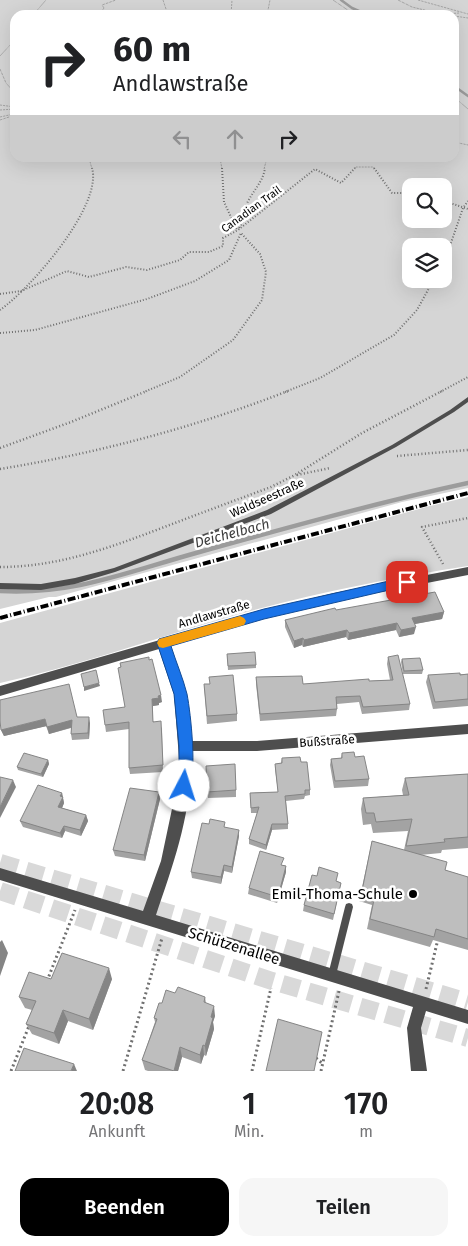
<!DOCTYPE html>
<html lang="de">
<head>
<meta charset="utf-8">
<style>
  body { margin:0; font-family:"Fira Sans",sans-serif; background:#f6f6f6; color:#202124; height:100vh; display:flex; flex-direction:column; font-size:19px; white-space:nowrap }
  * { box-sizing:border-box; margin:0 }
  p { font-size:16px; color:#757577 }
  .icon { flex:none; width:28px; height:28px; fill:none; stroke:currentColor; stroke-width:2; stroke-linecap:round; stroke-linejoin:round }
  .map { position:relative; height:1071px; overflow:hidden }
  .panel { display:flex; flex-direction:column; background:#fff; flex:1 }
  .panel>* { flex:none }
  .hud { position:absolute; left:10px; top:10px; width:449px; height:152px; border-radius:15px; box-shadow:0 5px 20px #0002; background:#fff; color:#202124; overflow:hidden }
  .controls { position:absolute; left:402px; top:178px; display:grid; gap:10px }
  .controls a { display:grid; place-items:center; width:50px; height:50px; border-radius:10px; background:#fff; box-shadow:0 5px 20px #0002; font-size:25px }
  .pin { position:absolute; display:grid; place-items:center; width:42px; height:42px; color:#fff; margin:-21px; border-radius:10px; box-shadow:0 2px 8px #0006 }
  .me { position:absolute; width:55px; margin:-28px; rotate:5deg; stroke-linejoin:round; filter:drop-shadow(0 0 4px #0008) }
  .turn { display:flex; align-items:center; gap:18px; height:105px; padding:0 20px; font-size:22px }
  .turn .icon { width:65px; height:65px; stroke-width:2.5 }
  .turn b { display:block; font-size:35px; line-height:42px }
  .lanes { display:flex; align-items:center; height:48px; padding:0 20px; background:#0003; justify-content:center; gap:25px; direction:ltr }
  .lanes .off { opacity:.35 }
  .eta { display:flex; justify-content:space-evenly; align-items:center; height:85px; text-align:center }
  .eta b { font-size:30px; font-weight:600; line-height:35px }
  .primary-button { display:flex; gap:10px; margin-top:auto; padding:10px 20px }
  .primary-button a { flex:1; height:58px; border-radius:15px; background:#000; color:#fff; font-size:20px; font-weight:600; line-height:58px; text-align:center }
  .primary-button a+a { background:#f6f6f6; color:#202124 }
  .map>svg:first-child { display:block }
</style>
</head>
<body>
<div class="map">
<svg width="468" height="1071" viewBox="0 0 468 1071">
  <rect width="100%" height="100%" fill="#fff"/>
  <!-- green -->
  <g fill="#d5d5d5" fill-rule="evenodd">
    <path d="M0,0h468v488l-66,14 -346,95h-7l-49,12zM15,15h439v143h-439zM411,186h33v33h-33zM411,246h33v33h-33z"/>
    <path d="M468,497v69c-84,13 -168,30 -249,54 -73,21 -145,47 -219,63v-60l430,-117z"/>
  </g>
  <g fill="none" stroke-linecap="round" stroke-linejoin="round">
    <!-- stream-far1 -->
    <g stroke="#9c9c9c" stroke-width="2.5">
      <polyline points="341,0 352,8 368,15"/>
      <polyline points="454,86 468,96"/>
    </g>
    <!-- stream -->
    <path stroke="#9c9c9c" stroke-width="4.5" d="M0,591c74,4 127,-19 196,-38 90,-25 180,-50 272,-70"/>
    <!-- trunk-tunnel -->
    <g stroke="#d9d9d9" stroke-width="18" stroke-dasharray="18 9" stroke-linecap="butt">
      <polyline points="0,863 468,1002"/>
      <polyline points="0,891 272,981 468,1038"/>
    </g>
    <!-- path-far3 -->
    <g stroke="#707070" stroke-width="1" stroke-dasharray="0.5 1" stroke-linecap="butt">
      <polyline points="163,0 168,15"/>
      <polyline points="333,0 355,15"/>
      <polyline points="398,0 412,7 445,15"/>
      <polyline points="418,0 468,14"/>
      <polyline points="445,14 459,13"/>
      <polyline points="33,15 46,0"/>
      <polyline points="99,15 104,8 102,5 116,0"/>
      <polyline points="231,15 232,0"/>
      <polyline points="267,15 270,0"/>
      <polyline points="454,16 468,18"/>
      <polyline points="0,56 11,44 15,36"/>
      <polyline points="0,69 6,83 15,93"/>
      <polyline points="454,97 468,109"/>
      <polyline points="0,105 15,107"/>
      <polyline points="0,110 15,109"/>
      <polyline points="0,117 14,114"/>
      <polyline points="0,120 15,115"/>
      <polyline points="454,142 468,145"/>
      <polyline points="89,158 92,169"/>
      <polyline points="220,158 222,169"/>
      <polyline points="264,169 267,158"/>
      <polyline points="354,169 356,167 373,167 375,169"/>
    </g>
    <!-- path-far2 -->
    <g stroke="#707070" stroke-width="2" stroke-dasharray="1 2" stroke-linecap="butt">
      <polyline points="222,168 224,202 237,230"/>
      <polyline points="374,168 392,193 411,193"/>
      <polyline points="444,201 468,209"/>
      <path d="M239,228c6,-8 3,-10 6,-19 4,-15 18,-25 20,-41"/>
      <polyline points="444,263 463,208 468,201"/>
      <polyline points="0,294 21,291 67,271 89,277 126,267 147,270 180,260 189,252 209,252 223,246 223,238 238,230 315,169 341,183 355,168"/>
      <path d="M0,310c30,-21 103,-104 92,-142"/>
      <polyline points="0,333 35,330 147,299 195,281 229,260 241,233 260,254 266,272 262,300 233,340 180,377 144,392"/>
      <polyline points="285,392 320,378 394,335 417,310 434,279"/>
      <polyline points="440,392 468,377"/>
    </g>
    <!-- path-far1 -->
    <g stroke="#707070" stroke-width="2.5" stroke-dasharray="1 2.5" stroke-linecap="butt">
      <polyline points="0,448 71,422 147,391"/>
      <polyline points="397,456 468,450"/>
      <path d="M0,469c98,-16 196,-42 288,-78"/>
      <polyline points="297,475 330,468"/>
      <polyline points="443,564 422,527 468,518"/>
      <path d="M0,567c59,0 112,-20 167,-41 34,-13 69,-26 104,-39l24,-12 67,-42 80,-42"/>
    </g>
    <!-- path -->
    <g stroke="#707070" stroke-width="3" stroke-dasharray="2 3" stroke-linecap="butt">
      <polyline points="47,981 75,910"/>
      <polyline points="426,989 438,939"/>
      <polyline points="316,1058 323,1064"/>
      <polyline points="11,1071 29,1026"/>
      <polyline points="123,1071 162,938"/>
      <polyline points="252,1071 271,988"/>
      <polyline points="321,1071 339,991"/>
    </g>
    <!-- service -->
    <g fill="#4e4e4e" fill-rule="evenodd">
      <polygon points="468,397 468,402 454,412 396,447 271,514 115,572 75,584 41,590 0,589 0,583 41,584 75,578 114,568 267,510 392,445 450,410"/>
      <polygon points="349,903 352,904 353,907 336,975 335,978 332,979 329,978 328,975 345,907 346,904"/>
    </g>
    <!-- minor -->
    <path fill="#4e4e4e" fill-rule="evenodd" d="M468,567v8l-134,26 -70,17 -94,28 16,48 4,47h67l211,-17v10l-211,17h-67c5,53 -17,115 -34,164l312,95v14l-42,-13 -5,17 6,43h-16l-4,-43 6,-21 -413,-127v-12l143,43 18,-50 19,-90 -6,-77 -15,-45 -159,47v-10l264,-76 70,-17z"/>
    <!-- rail -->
    <polyline stroke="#000" stroke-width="4" stroke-dasharray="8 2.5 1 2.5" stroke-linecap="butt" points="0,618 468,493"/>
  </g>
  <!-- wall -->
  <g fill="#a3a3a3">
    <polygon points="336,610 444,612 442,619 414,624 414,634 399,637 396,630 348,640 346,637 303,647 302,645 294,648 285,627 285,620"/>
    <polygon points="227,654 256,665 256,668 228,670"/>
    <polygon points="388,657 410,704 409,710 362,714 359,702 337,704 337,709 336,716 260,721 256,684 256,677 303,684 390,680 387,664"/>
    <polygon points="402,659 423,670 422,674 403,674 401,662"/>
    <polygon points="120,663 162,702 159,703 159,705 153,706 153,721 162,728 163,772 130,774 129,768 129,729 106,732 105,725 125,707"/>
    <polygon points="468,674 468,706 433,709 426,682 428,675"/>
    <polygon points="204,684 237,714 237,721 207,724"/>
    <polygon points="77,717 90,723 89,739 72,740 71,734 71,728 49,734 46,726 4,736 1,730"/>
    <polygon points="342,753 355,757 369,779 368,786 334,788 330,765 331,759 341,758"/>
    <polygon points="282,758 301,762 310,790 310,795 305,796 304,799 286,801 288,824 288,829 272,830 266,850 249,844 249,839 257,813 251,813 250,793 278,792 275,769 275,764 281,763"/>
    <polygon points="48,760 49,764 43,777 18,770 17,767"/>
    <polygon points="206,766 236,790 236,797 208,798"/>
    <polygon points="468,774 468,848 442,850 441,853 420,855 445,870 468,877 468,950 433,940 430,947 367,929 372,905 359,901 372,841 404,850 408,831 373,833 371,824 363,825 361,809 363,798 403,795 402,790 405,778"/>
    <polygon points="159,792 160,799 145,861 115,856 113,850"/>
    <polygon points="62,793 64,803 62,808 86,815 88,821 81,836 65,831 62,838 23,827 20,821"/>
    <polygon points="225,827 239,836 232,873 224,871 221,884 192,878 191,872"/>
    <polygon points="283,865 286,866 286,872 277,903 248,894 249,888"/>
    <polygon points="337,881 341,883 333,920 303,911 304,905"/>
    <polygon points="51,979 112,979 93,1030 68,1021 59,1044 32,1034 26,1024 32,1010 25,1008 19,997"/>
    <polygon points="175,993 205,997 206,1003 215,1016 213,1022 214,1029 206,1056 204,1055 201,1064 182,1057 178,1071 148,1071 145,1070 142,1060 155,1022 154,1018"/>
  </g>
  <!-- shaded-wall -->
  <g fill="#858585">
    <polygon points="444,612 442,619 410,625 412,618"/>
    <polygon points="397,623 396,630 348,640 349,633"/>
    <polygon points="416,627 414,634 399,637 401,630"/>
    <polygon points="347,630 346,637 303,647 304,640"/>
    <polygon points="303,638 302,645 294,648 294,641"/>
    <polygon points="99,683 100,686 84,691 84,687"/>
    <polygon points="161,695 162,702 159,703 159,705 153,706 153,728 152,699 158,696"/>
    <polygon points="89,717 90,723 89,739 88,733"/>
    <polygon points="45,719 47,726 4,736 1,730"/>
    <polygon points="72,720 73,727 49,734 47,727"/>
    <polygon points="48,760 49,764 43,777 41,774"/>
    <polygon points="13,780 16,787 0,818 0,807"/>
    <polygon points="159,792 160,799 145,861 144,855"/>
    <polygon points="62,793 64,803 60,813 58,807 60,796"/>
    <polygon points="86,815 88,821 81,836 80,830"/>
    <polygon points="272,824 272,830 266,850 266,845"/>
    <polygon points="64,826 65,831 62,838 60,833"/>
    <polygon points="239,830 239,836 232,873 232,867"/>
    <polygon points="224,865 224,871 221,884 221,877"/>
    <polygon points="286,866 286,872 277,903 278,897"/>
    <polygon points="2,940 8,953 0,976 0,942"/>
    <polygon points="109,968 112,979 93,1030 89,1019"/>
    <polygon points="214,1006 215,1016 213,1022 214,1029 206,1056 205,1046 211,1017"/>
    <polygon points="63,1010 68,1021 59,1044 54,1033"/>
    <polygon points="203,1045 204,1055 201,1064 200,1055"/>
    <polygon points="180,1047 182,1057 178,1071 174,1071"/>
    <polygon points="74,1064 77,1071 71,1071"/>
  </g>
  <!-- building -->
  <g fill="#bebebe" stroke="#858585">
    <polygon points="435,592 444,612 412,618 416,627 401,630 397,623 349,633 347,630 304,640 303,638 294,641 285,620 335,608 336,610"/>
    <polygon points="255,652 256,665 228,666 227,654"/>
    <polygon points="398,655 410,704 363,707 360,696 336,697 337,709 260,714 256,677 302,676 303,684 369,679 369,681 393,680 388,657"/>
    <polygon points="149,657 149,660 152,659 161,695 158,696 159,698 152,699 153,722 161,721 163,765 129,768 129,722 105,725 103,710 125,707 118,668 121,667 120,663"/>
    <polygon points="420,658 423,670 404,671 402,659"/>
    <polygon points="96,670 99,683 84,687 81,674"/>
    <polygon points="460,673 460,675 468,674 468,699 435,702 428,675"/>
    <polygon points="233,675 237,714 207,716 204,684 210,684 209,677"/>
    <polygon points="69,684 77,717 89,717 88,733 71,734 72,720 47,727 45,719 1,730 0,721 0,700"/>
    <polygon points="354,752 355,757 364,756 369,779 335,781 331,759 342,758 342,753"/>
    <polygon points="24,753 48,760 41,774 17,767"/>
    <polygon points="300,757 301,762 307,762 310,790 305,790 305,794 285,796 288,824 272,824 266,845 249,839 259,807 251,808 250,793 278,792 275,764 282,763 282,758"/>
    <polygon points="235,764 236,790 207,792 206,766"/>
    <polygon points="468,774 468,837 444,839 445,842 406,846 412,819 376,822 374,813 366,813 363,798 409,795 405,778"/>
    <polygon points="0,777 13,780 0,807"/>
    <polygon points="38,785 62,793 60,796 63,797 58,807 86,815 80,830 64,826 60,833 20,821"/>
    <polygon points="130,788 159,792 144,855 113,850"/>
    <polygon points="210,819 225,822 224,827 239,830 232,867 224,865 221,877 191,872 202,823 209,824"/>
    <polygon points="372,841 447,862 445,870 468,877 468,939 436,929 434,937 370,919 375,895 362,891"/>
    <polygon points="260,851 284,858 281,865 286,866 278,897 249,888"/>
    <polygon points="319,867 338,873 336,881 341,883 334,914 304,905 312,875 317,876"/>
    <polygon points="62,953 109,968 89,1019 63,1010 54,1033 26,1024 36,1001 19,997 29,972 51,979"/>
    <polygon points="178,987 205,997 204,1002 214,1006 211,1017 213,1018 205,1046 203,1045 200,1055 180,1047 174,1071 142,1060 157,1019 154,1018 159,1003 162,1003 166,990 175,993"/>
    <polygon points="278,1019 322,1032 314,1071 266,1071"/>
    <polygon points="24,1048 74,1064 71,1071 15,1071"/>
  </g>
  <!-- route -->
  <path fill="#1a73e8" stroke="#114b97" d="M407,577l4,1 2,4 -2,3 -147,34 -93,27c5,16 12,32 16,48 4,21 10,78 2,97l-5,2 -5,-2 -2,-5 2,-15v-25l-5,-52 -17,-51 2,-4 105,-30z"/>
  <!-- slow -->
  <polygon fill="#f59e0b" points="240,616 244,618 246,621 244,625 163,648 159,647 157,643 159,639 163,638"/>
  <!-- markers -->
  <circle fill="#000" stroke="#fff" stroke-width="2" cx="413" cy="894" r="5"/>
  <g text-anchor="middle" stroke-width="5" stroke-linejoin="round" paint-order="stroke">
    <!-- far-street labels -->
    <g font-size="11" fill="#000" stroke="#fff">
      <text transform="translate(251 209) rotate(-36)" y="4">Canadian Trail</text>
    </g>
    <!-- street labels -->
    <g font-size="12" fill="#000" stroke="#fff">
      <text transform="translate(267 498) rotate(-24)" y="4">Waldseestraße</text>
      <text transform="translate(214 614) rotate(-16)" y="4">Andlawstraße</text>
      <text transform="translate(327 741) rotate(-4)" y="4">Bußstraße</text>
    </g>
    <!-- water labels -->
    <g font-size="14" font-style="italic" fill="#3d3d3d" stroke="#fff">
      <text transform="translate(232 533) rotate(-15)" y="5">Deichelbach</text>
    </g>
    <!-- near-poi labels -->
    <g font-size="15" fill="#000" stroke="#fff" text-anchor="end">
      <text x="403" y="899">Emil-Thoma-Schule</text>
    </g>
    <!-- near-street labels -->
    <g font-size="15" fill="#000" stroke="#fff">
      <text transform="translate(234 946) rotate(17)" y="5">Schützenallee</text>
    </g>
  </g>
</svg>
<div class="controls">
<a><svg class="icon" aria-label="search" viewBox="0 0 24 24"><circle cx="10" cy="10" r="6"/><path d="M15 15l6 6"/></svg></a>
<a><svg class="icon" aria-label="layers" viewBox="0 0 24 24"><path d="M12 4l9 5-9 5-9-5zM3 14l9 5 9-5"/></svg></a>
</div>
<div class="pin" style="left:407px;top:582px;background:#d93025"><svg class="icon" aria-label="arrive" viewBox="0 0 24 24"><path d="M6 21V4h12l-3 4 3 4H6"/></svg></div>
<svg class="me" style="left:184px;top:786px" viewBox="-20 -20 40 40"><circle r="19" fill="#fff"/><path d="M0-13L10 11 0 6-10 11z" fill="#1a73e8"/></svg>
<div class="hud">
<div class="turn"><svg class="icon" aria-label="right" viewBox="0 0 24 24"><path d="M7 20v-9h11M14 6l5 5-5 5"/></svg><div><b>60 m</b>Andlawstraße</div></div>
<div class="lanes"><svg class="icon off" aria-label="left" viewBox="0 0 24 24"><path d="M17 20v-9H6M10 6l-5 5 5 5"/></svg><svg class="icon off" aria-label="ahead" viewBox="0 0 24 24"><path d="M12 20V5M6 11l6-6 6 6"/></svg><svg class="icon" aria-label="right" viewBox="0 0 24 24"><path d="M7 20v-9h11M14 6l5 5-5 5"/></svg></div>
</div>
</div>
<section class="panel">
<div class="eta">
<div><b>20:08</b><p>Ankunft</p></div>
<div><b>1</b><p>Min.</p></div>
<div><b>170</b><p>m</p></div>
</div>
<div class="primary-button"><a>Beenden</a><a>Teilen</a></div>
</section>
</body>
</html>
